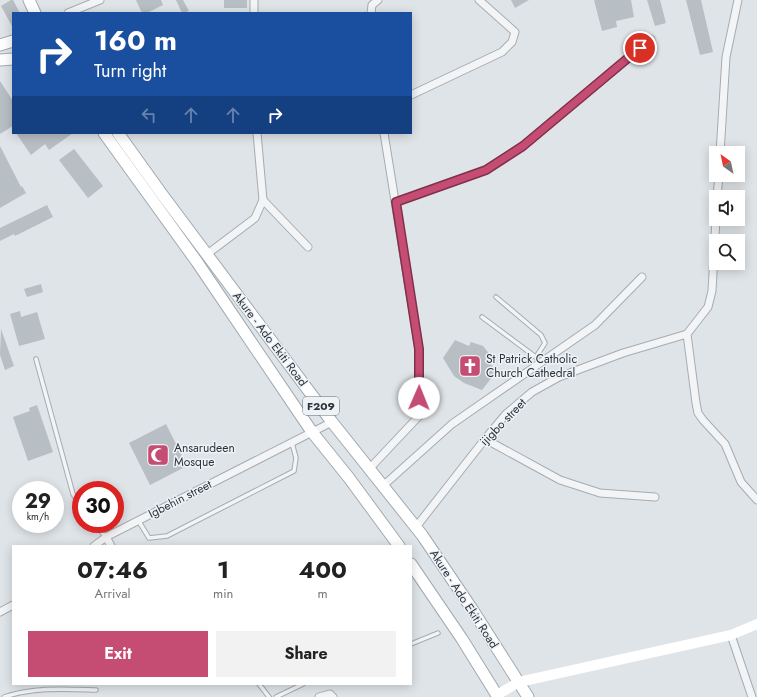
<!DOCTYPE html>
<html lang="en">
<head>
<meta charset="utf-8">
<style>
  body { margin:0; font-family:Jost,sans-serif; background:#f2f2f2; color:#222; height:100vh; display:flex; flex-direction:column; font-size:15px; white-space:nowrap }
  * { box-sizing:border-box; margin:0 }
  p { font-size:13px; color:#767676 }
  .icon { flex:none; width:22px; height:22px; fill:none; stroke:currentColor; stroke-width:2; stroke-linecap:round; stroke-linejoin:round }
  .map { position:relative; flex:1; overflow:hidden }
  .panel { position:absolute; left:12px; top:545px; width:400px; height:140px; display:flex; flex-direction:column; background:#fff; border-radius:0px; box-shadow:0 2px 10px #0003 }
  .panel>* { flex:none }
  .top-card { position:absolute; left:12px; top:12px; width:400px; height:122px; border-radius:0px; box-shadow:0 2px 10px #0003; background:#1a4fa0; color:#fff; overflow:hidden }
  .needle { width:26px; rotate:327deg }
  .tools { position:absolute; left:709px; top:146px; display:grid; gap:8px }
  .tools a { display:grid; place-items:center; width:36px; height:36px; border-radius:0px; background:#fff; box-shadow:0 2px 10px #0003; font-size:20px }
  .speed { position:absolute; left:12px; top:481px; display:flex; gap:8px; font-size:20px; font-weight:700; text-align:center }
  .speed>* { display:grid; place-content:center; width:52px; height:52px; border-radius:50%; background:#fff; box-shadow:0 2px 10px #0003; line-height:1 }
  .speed small { font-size:10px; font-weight:400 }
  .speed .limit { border:6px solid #d22; background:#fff; color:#111 }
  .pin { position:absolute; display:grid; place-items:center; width:34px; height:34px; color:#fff; margin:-17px; border:2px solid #fff; border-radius:50%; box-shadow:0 1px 4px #0007 }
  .me { position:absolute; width:44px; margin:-22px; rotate:1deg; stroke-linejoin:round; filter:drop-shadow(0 0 3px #0008) }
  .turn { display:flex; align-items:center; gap:14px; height:84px; padding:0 16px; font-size:18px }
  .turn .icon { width:52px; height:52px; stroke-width:2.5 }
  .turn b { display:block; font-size:28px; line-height:34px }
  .lanes { display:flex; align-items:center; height:38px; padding:0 16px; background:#0003; justify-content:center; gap:20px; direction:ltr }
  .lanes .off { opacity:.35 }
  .eta { display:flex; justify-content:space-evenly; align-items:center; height:68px; text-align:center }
  .eta b { font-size:24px; font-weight:700; line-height:28px }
  .cta { display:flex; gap:8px; margin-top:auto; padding:8px 16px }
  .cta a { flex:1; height:46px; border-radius:0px; background:#c54c72; color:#fff; font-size:16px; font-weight:700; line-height:46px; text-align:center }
  .cta a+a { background:#f2f2f2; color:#222 }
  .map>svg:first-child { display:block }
</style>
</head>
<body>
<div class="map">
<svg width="757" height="697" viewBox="0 0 757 697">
  <rect width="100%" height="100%" fill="#dfe4e8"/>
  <!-- building -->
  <g fill="#b7bec4">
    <polygon points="11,0 13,0 20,13 13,13 13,28 1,6"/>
    <polygon points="136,0 161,0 163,5 147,13 142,13"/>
    <polygon points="176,0 183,0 189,11 182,13"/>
    <rect x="224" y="0" width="23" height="8"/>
    <polygon points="511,0 529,0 515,8"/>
    <polygon points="594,0 631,0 634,17 616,21 617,27 602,31"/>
    <polygon points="647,0 660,0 666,23 655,26"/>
    <polygon points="686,0 701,0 713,52 700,55"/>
    <polygon points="0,81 13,101 13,126 0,134"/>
    <polygon points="16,133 73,133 49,150 45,144 31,155"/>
    <polygon points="0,146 21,187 22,186 26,193 0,208"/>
    <polygon points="74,149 103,186 88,198 59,160"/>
    <polygon points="47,205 53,217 15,236 14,234 0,241 0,228"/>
    <polygon points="41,284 43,292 27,297 24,289"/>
    <polygon points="20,311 21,317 37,312 45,339 19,346 10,314"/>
    <polygon points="1,329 14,366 5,370 0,355"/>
    <polygon points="455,340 469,346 471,342 483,346 491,356 489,361 496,372 482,390 464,383 454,376 443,358"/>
    <polygon points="37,405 53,452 28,461 13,417 30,411 29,408"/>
    <polygon points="166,424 187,466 150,485 129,443"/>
  </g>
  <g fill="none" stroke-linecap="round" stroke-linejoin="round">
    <!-- lane casing -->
    <g stroke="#a5acb2" stroke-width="5.5">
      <g id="lane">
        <polyline points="496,297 541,335 545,343 536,357"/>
        <polyline points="482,317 537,358"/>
        <polyline points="36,359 73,494 81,507"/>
        <polyline points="138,520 149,538 167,536 294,471 296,458 292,443"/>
        <polyline points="94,524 106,537"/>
        <polyline points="411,644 438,633"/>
        <polyline points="259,684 269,697"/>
        <path d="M4,697c31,-10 60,-8 92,-7"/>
        <polyline points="276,697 303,684"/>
      </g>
    </g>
    <!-- street casing -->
    <g stroke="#a5acb2" stroke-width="9">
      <g id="street">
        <polyline points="254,0 254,13"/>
        <polyline points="68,13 100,0"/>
        <polyline points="371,13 372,5 378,0"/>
        <polyline points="411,95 502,52 512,42 515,32 479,0"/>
        <polyline points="720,153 726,57 738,0"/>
        <polyline points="717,197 719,175"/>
        <polyline points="263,200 308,247"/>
        <polyline points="396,202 486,170 523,146 651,39"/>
        <polyline points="716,219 712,291 708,307 687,334 696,403 698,413 703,420 725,444 741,482 757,500"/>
        <polyline points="206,255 255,218 263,200 257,133"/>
        <polyline points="485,439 560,480 600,493 655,497"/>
        <polyline points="370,468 419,416 419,349 384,133"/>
        <polyline points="384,485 452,424 595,325 642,277"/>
        <polyline points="416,527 485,439 506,414 532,392 559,377 623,353 687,334"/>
        <polyline points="106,537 111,546"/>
        <polyline points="94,546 106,537 332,422"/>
        <polyline points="0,612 13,605"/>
        <polyline points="731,635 752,697"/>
        <polyline points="319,697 330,694 333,697"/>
      </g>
    </g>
    <!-- primary casing -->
    <g stroke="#a0aab2" stroke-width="13">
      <g id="primary">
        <polyline points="29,0 35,13"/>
        <polyline points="0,45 13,41"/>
        <polyline points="0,60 13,59"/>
        <polyline points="104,133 197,262 312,432 349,478 399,546"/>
        <polyline points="118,133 161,193 332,422 422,535 472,609 528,697"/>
        <polyline points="411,564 462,639 498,697"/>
      </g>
    </g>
    <!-- lane -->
    <use href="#lane" stroke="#f2f4f6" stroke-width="3.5"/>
    <!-- street -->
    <use href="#street" stroke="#f2f4f6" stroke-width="7"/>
    <!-- secondary -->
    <polyline stroke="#fff" stroke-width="10" points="497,695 519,682 731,635 757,624"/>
    <!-- primary -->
    <use href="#primary" stroke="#fff" stroke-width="11"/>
  </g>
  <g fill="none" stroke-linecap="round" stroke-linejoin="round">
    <!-- route casing -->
    <g stroke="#80314a" stroke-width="10">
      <polyline id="route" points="419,398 419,349 396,202 486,170 523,146 640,48"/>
    </g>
    <!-- route -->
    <use href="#route" stroke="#c54c72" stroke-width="7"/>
  </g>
  <!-- icons -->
  <defs>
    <g id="church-square" transform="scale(1.15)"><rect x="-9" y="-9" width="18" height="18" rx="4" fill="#c54c72" stroke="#eff2f5"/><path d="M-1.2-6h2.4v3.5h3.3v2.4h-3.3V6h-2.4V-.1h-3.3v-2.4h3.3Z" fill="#fff"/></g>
    <g id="mosque-square" transform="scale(1.15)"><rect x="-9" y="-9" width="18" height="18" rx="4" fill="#c54c72" stroke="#eff2f5"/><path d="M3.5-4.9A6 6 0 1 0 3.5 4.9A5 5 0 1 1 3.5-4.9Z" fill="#fff"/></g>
  </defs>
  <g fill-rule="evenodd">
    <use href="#church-square" x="470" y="366"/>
    <use href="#mosque-square" x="158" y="455"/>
  </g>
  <g text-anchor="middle" stroke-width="3" stroke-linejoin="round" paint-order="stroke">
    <!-- shield labels -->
    <rect fill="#eff2f5" stroke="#646d75" stroke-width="1" x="303" y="397" width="36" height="18" rx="3"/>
    <g font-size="11" font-weight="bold" fill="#29343e">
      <text x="321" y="410">F209</text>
    </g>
    <!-- street labels -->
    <g font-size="12" fill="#29343e" stroke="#eff2f5">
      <text transform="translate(270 339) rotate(53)" y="4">Akure - Ado Ekiti Road</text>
      <text transform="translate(503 422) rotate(-46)" y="4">ijigbo street</text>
      <text transform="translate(180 499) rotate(-27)" y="4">Igbehin street</text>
      <text transform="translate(464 599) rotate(57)" y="4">Akure - Ado Ekiti Road</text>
    </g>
    <!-- poi labels -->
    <g font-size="12" fill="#29343e" stroke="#eff2f5" text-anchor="start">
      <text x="486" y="363">St Patrick Catholic<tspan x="486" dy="14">Church Cathedral</tspan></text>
      <text x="174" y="452">Ansarudeen<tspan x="174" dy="14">Mosque</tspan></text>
    </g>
  </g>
</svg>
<div class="tools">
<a><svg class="needle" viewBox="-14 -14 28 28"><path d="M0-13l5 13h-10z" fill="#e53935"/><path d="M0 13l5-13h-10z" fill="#767676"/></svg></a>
<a><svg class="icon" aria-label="sound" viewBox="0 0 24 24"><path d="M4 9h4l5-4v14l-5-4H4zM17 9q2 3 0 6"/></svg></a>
<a><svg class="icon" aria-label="search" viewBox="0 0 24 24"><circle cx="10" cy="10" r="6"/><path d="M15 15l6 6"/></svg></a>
</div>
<div class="speed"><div>29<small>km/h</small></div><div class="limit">30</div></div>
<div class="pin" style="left:640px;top:48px;background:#d93025"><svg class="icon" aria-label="arrive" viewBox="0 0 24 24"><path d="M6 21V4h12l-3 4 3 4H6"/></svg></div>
<svg class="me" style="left:419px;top:398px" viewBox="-20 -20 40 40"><circle r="19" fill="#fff"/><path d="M0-13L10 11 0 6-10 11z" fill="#c54c72"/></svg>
<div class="top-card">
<div class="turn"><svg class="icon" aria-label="right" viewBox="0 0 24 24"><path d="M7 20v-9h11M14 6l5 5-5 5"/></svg><div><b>160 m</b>Turn right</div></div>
<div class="lanes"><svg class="icon off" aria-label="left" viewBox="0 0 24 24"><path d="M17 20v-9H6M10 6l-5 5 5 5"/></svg><svg class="icon off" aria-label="ahead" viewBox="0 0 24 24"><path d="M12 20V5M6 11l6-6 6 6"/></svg><svg class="icon off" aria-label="ahead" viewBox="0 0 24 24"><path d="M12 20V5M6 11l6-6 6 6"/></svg><svg class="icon" aria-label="right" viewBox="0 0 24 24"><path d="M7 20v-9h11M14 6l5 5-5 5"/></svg></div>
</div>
<section class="panel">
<div class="eta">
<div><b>07:46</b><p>Arrival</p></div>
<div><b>1</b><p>min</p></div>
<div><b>400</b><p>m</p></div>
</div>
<div class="cta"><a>Exit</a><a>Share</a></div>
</section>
</div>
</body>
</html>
